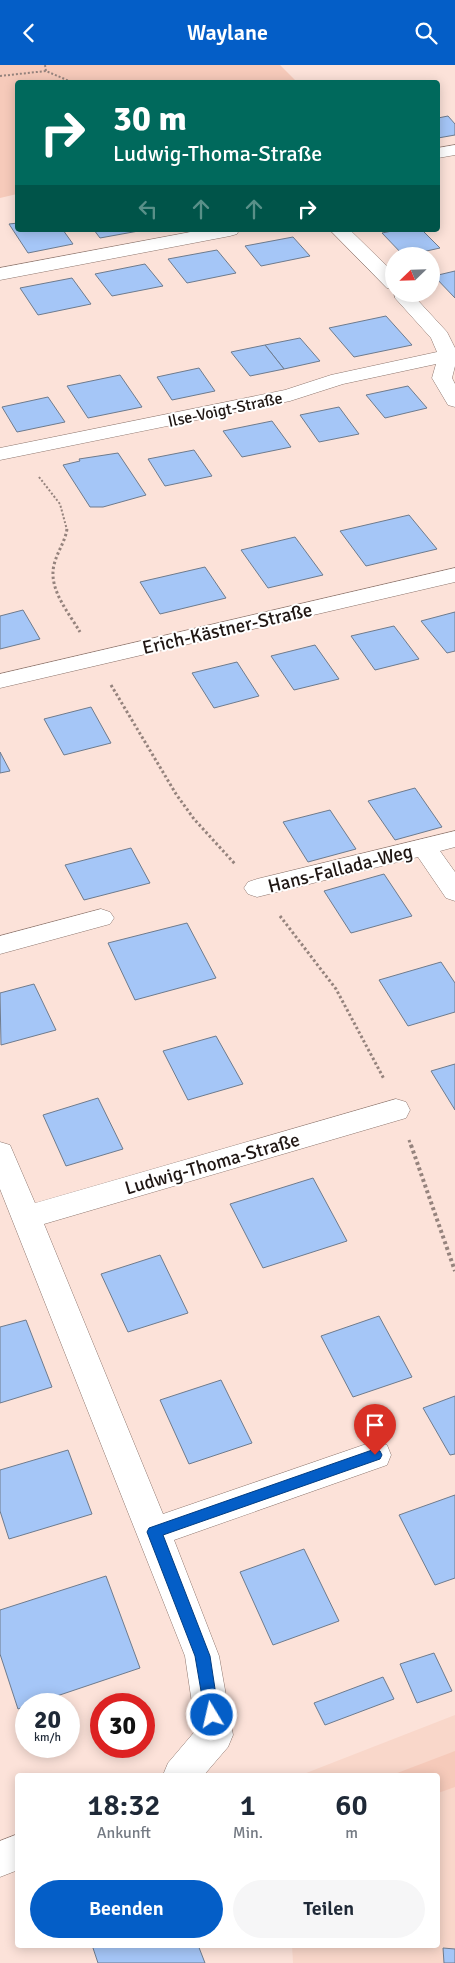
<!DOCTYPE html>
<html lang="de">
<head>
<meta charset="utf-8">
<style>
  body { margin:0; font-family:Signika,sans-serif; background:#f6f6f7; color:#1f2937; height:100vh; display:flex; flex-direction:column; font-size:19px; white-space:nowrap }
  * { box-sizing:border-box; margin:0 }
  p { font-size:16px; color:#747a83 }
  .icon { flex:none; width:28px; height:28px; fill:none; stroke:currentColor; stroke-width:2; stroke-linecap:round; stroke-linejoin:round }
  .map { position:relative; flex:1; overflow:hidden }
  .details { position:absolute; left:15px; top:1708px; width:425px; height:175px; display:flex; flex-direction:column; background:#fff; border-radius:5px; box-shadow:0 2px 12px #0003 }
  .details>* { flex:none }
  .top-card { position:absolute; left:15px; top:15px; width:425px; height:152px; border-radius:5px; box-shadow:0 2px 12px #0003; background:#00695c; color:#fff; overflow:hidden }
  .needle { width:32px; rotate:247deg }
  .tools { position:absolute; left:385px; top:182px; display:grid; gap:10px }
  .tools a { display:grid; place-items:center; width:55px; height:55px; border-radius:50%; background:#fff; box-shadow:0 2px 12px #0003; font-size:25px }
  .speed { position:absolute; left:15px; top:1628px; display:flex; gap:10px; font-size:25px; font-weight:700; text-align:center }
  .speed>* { display:grid; place-content:center; width:65px; height:65px; border-radius:50%; background:#fff; box-shadow:0 2px 12px #0003; line-height:1 }
  .speed small { font-size:12px; font-weight:400 }
  .speed .limit { border:8px solid #d22; background:#fff; color:#111 }
  .pin { position:absolute; display:grid; place-items:center; width:42px; height:42px; color:#fff; margin:-51px -21px; border-radius:50% 50% 50% 0; rotate:-45deg; box-shadow:0 0 5px #0007 }
  .pin .icon { rotate:45deg }
  .me { position:absolute; width:55px; margin:-28px; rotate:351deg; stroke-linejoin:round; filter:drop-shadow(0 0 4px #0008) }
  .turn { display:flex; align-items:center; gap:18px; height:105px; padding:0 15px; font-size:22px }
  .turn .icon { width:65px; height:65px; stroke-width:2.5 }
  .turn b { display:block; font-size:35px; line-height:42px }
  .lanes { display:flex; align-items:center; height:48px; padding:0 15px; background:#0003; justify-content:center; gap:25px; direction:ltr }
  .lanes .off { opacity:.35 }
  .eta { display:flex; justify-content:space-evenly; align-items:center; height:85px; text-align:center }
  .eta b { font-size:30px; font-weight:600; line-height:35px }
  .button { display:flex; gap:10px; margin-top:auto; padding:10px 15px }
  .button a { flex:1; height:58px; border-radius:30px; background:#045ec7; color:#fff; font-size:20px; font-weight:600; line-height:58px; text-align:center }
  .button a+a { background:#f6f6f7; color:#1f2937 }
  header { display:flex; justify-content:space-between; align-items:center; height:65px; padding:0 15px; background:#045ec7; color:#fff; font-size:22px; font-weight:600 }
  .map>svg:first-child { display:block }
</style>
</head>
<body>
<header><svg class="icon" aria-label="back" viewBox="0 0 24 24"><path d="M15 5l-7 7 7 7"/></svg>Waylane<svg class="icon" aria-label="search" viewBox="0 0 24 24"><circle cx="10" cy="10" r="6"/><path d="M15 15l6 6"/></svg></header>
<div class="map">
<svg width="455" height="1898" viewBox="0 0 455 1898">
  <rect width="100%" height="100%" fill="#fce2d9"/>
  <!-- built -->
  <polygon fill="#f9d7ca" points="455,1650 455,1898 293,1898 292,1880 438,1880 438,1710 301,1710"/>
  <!-- green -->
  <g fill="#f6caba">
    <polygon points="0,0 280,0 297,17 18,18 17,129 0,133"/>
    <polygon points="455,1686 455,1722 438,1728 438,1710 392,1710"/>
  </g>
  <!-- building -->
  <g fill="#a5c6f7" stroke="#6e7b8d">
    <polygon points="448,51 455,59 455,70 438,73 438,53"/>
    <polygon points="18,158 18,165 63,165 73,179 28,188 9,159"/>
    <polygon points="94,165 144,165 100,173"/>
    <polygon points="397,165 422,165 440,183 404,191 382,168"/>
    <polygon points="293,172 310,191 261,201 245,181"/>
    <polygon points="217,185 236,208 187,218 168,194"/>
    <polygon points="145,199 163,221 112,231 95,209"/>
    <polygon points="455,206 455,233 434,211"/>
    <polygon points="72,213 91,239 38,250 20,223"/>
    <polygon points="386,251 412,280 354,292 329,263"/>
    <polygon points="300,273 320,296 284,304 265,280"/>
    <polygon points="265,280 284,304 250,311 231,287"/>
    <polygon points="199,303 215,326 172,335 157,312"/>
    <polygon points="120,310 142,342 88,353 67,321"/>
    <polygon points="408,321 427,343 385,353 366,330"/>
    <polygon points="48,332 65,357 17,367 2,342"/>
    <polygon points="339,342 359,369 319,377 300,350"/>
    <polygon points="272,356 291,382 242,392 223,366"/>
    <polygon points="194,385 212,411 165,421 148,394"/>
    <polygon points="118,388 146,430 103,442 90,442 63,400 80,396 79,394"/>
    <polygon points="409,450 437,484 366,501 340,466"/>
    <polygon points="295,472 323,510 268,523 241,485"/>
    <polygon points="205,502 226,533 160,549 140,517"/>
    <polygon points="23,545 40,574 0,584 0,551"/>
    <polygon points="455,547 455,586 447,588 421,556"/>
    <polygon points="394,561 419,594 375,605 351,571"/>
    <polygon points="315,580 339,614 294,625 271,591"/>
    <polygon points="237,597 259,631 214,643 192,608"/>
    <polygon points="91,642 111,678 64,690 44,654"/>
    <polygon points="0,687 10,706 0,708"/>
    <polygon points="415,723 442,762 395,775 368,736"/>
    <polygon points="330,745 356,784 308,797 283,757"/>
    <polygon points="131,783 150,818 84,835 65,800"/>
    <polygon points="384,809 412,851 351,868 324,826"/>
    <polygon points="187,858 216,913 135,935 108,878"/>
    <polygon points="441,897 455,918 455,947 408,961 379,915"/>
    <polygon points="34,919 56,965 1,980 0,928"/>
    <polygon points="216,971 243,1019 188,1035 163,986"/>
    <polygon points="455,999 455,1045 431,1006"/>
    <polygon points="98,1033 123,1084 66,1101 43,1050"/>
    <polygon points="313,1113 347,1176 263,1203 230,1139"/>
    <polygon points="160,1190 188,1248 128,1267 101,1209"/>
    <polygon points="379,1251 412,1312 353,1332 321,1271"/>
    <polygon points="26,1255 52,1322 0,1338 0,1262"/>
    <polygon points="221,1315 252,1378 189,1399 160,1335"/>
    <polygon points="455,1331 455,1389 450,1390 423,1343"/>
    <polygon points="68,1385 92,1449 9,1474 0,1446 0,1405"/>
    <polygon points="455,1430 455,1513 435,1520 399,1450"/>
    <polygon points="304,1484 339,1556 273,1580 240,1507"/>
    <polygon points="106,1511 140,1603 33,1639 26,1639 26,1641 18,1644 0,1589 0,1545"/>
    <polygon points="434,1588 452,1626 417,1638 400,1599"/>
    <polygon points="383,1612 394,1634 325,1660 314,1638"/>
    <polygon points="92,1880 198,1880 205,1898 98,1898"/>
    <polygon points="443,1883 455,1884 455,1898 444,1898"/>
  </g>
  <g fill="none" stroke-linecap="round" stroke-linejoin="round">
    <!-- minor casing -->
    <g stroke="#8e776f" stroke-width="1">
      <g id="minor">
        <polygon points="455,80 455,90 438,93 438,83"/>
        <polygon points="201,165 239,165 237,169 230,171 0,215 0,203"/>
        <polygon points="330,165 350,165 394,208 394,225 387,223"/>
        <polygon points="394,227 412,229 447,267 455,283 455,301 452,313 455,319 455,342 448,340 432,313 436,299 343,319 290,336 0,395 0,383 285,325 331,310 437,287 431,273 395,233"/>
        <polygon points="455,503 455,517 0,623 0,609"/>
        <polygon points="455,766 455,782 440,786 455,807 455,836 446,833 418,792 257,832 248,829 244,823 248,817 257,814"/>
        <polygon points="101,844 110,847 114,853 110,859 0,889 0,871"/>
        <polygon points="396,1034 406,1037 410,1045 406,1053 44,1159 163,1449 375,1376 387,1380 391,1390 387,1400 174,1475 219,1591 233,1670 228,1682 204,1710 163,1710 168,1698 196,1665 185,1591 0,1124 0,1077 10,1080 35,1138"/>
        <polygon points="18,1769 18,1805 0,1812 0,1776"/>
      </g>
    </g>
    <!-- path-far2 -->
    <g stroke="#95837d" stroke-width="2" stroke-dasharray="2 2" stroke-linecap="butt">
      <polyline points="45,0 46,6"/>
      <polyline points="0,11 46,6 74,18"/>
      <polyline points="39,412 60,439 67,465"/>
    </g>
    <!-- path-far1 -->
    <g stroke="#95837d" stroke-width="3" stroke-dasharray="2.5 2.5" stroke-linecap="butt">
      <path d="M67,464c-2,13 -10,23 -13,36 -6,24 15,48 26,67"/>
      <polyline points="111,620 176,729 194,754 235,799"/>
      <polyline points="280,851 336,924 384,1014"/>
      <polyline points="409,1075 411,1081"/>
    </g>
    <!-- path -->
    <polyline stroke="#95837d" stroke-width="4" stroke-dasharray="3 3" stroke-linecap="butt" points="411,1080 455,1206"/>
    <!-- minor -->
    <use href="#minor" fill="#fff" fill-rule="evenodd"/>
  </g>
  <!-- route -->
  <polygon fill="#045ec7" stroke="#033d81" points="375,1384 380,1386 382,1390 380,1394 163,1470 210,1591 219,1650 217,1655 212,1657 206,1655 195,1591 147,1467 149,1463"/>
  <g text-anchor="middle" stroke-width="4" stroke-linejoin="round" paint-order="stroke">
    <!-- far-street labels -->
    <g font-size="16" fill="#1f1613" stroke="#fff">
      <text transform="translate(225 344) rotate(-12)" y="6">Ilse-Voigt-Straße</text>
    </g>
    <!-- street labels -->
    <g font-size="19" fill="#1f1613" stroke="#fff">
      <text transform="translate(227 563) rotate(-13)" y="7">Erich-Kästner-Straße</text>
      <text transform="translate(340 803) rotate(-14)" y="7">Hans-Fallada-Weg</text>
      <text transform="translate(212 1098) rotate(-16)" y="7">Ludwig-Thoma-Straße</text>
    </g>
  </g>
</svg>
<div class="tools">
<a><svg class="needle" viewBox="-14 -14 28 28"><path d="M0-13l5 13h-10z" fill="#e53935"/><path d="M0 13l5-13h-10z" fill="#747a83"/></svg></a>
</div>
<div class="speed"><div>20<small>km/h</small></div><div class="limit">30</div></div>
<div class="pin" style="left:375px;top:1390px;background:#d93025"><svg class="icon" aria-label="arrive" viewBox="0 0 24 24"><path d="M6 21V4h12l-3 4 3 4H6"/></svg></div>
<svg class="me" style="left:212px;top:1650px" viewBox="-20 -20 40 40"><circle r="17" fill="#045ec7" stroke="#fff" stroke-width="3"/><path d="M0-11L8 9 0 5-8 9z" fill="#fff"/></svg>
<div class="top-card">
<div class="turn"><svg class="icon" aria-label="right" viewBox="0 0 24 24"><path d="M7 20v-9h11M14 6l5 5-5 5"/></svg><div><b>30 m</b>Ludwig-Thoma-Straße</div></div>
<div class="lanes"><svg class="icon off" aria-label="left" viewBox="0 0 24 24"><path d="M17 20v-9H6M10 6l-5 5 5 5"/></svg><svg class="icon off" aria-label="ahead" viewBox="0 0 24 24"><path d="M12 20V5M6 11l6-6 6 6"/></svg><svg class="icon off" aria-label="ahead" viewBox="0 0 24 24"><path d="M12 20V5M6 11l6-6 6 6"/></svg><svg class="icon" aria-label="right" viewBox="0 0 24 24"><path d="M7 20v-9h11M14 6l5 5-5 5"/></svg></div>
</div>
<section class="details">
<div class="eta">
<div><b>18:32</b><p>Ankunft</p></div>
<div><b>1</b><p>Min.</p></div>
<div><b>60</b><p>m</p></div>
</div>
<div class="button"><a>Beenden</a><a>Teilen</a></div>
</section>
</div>
</body>
</html>
